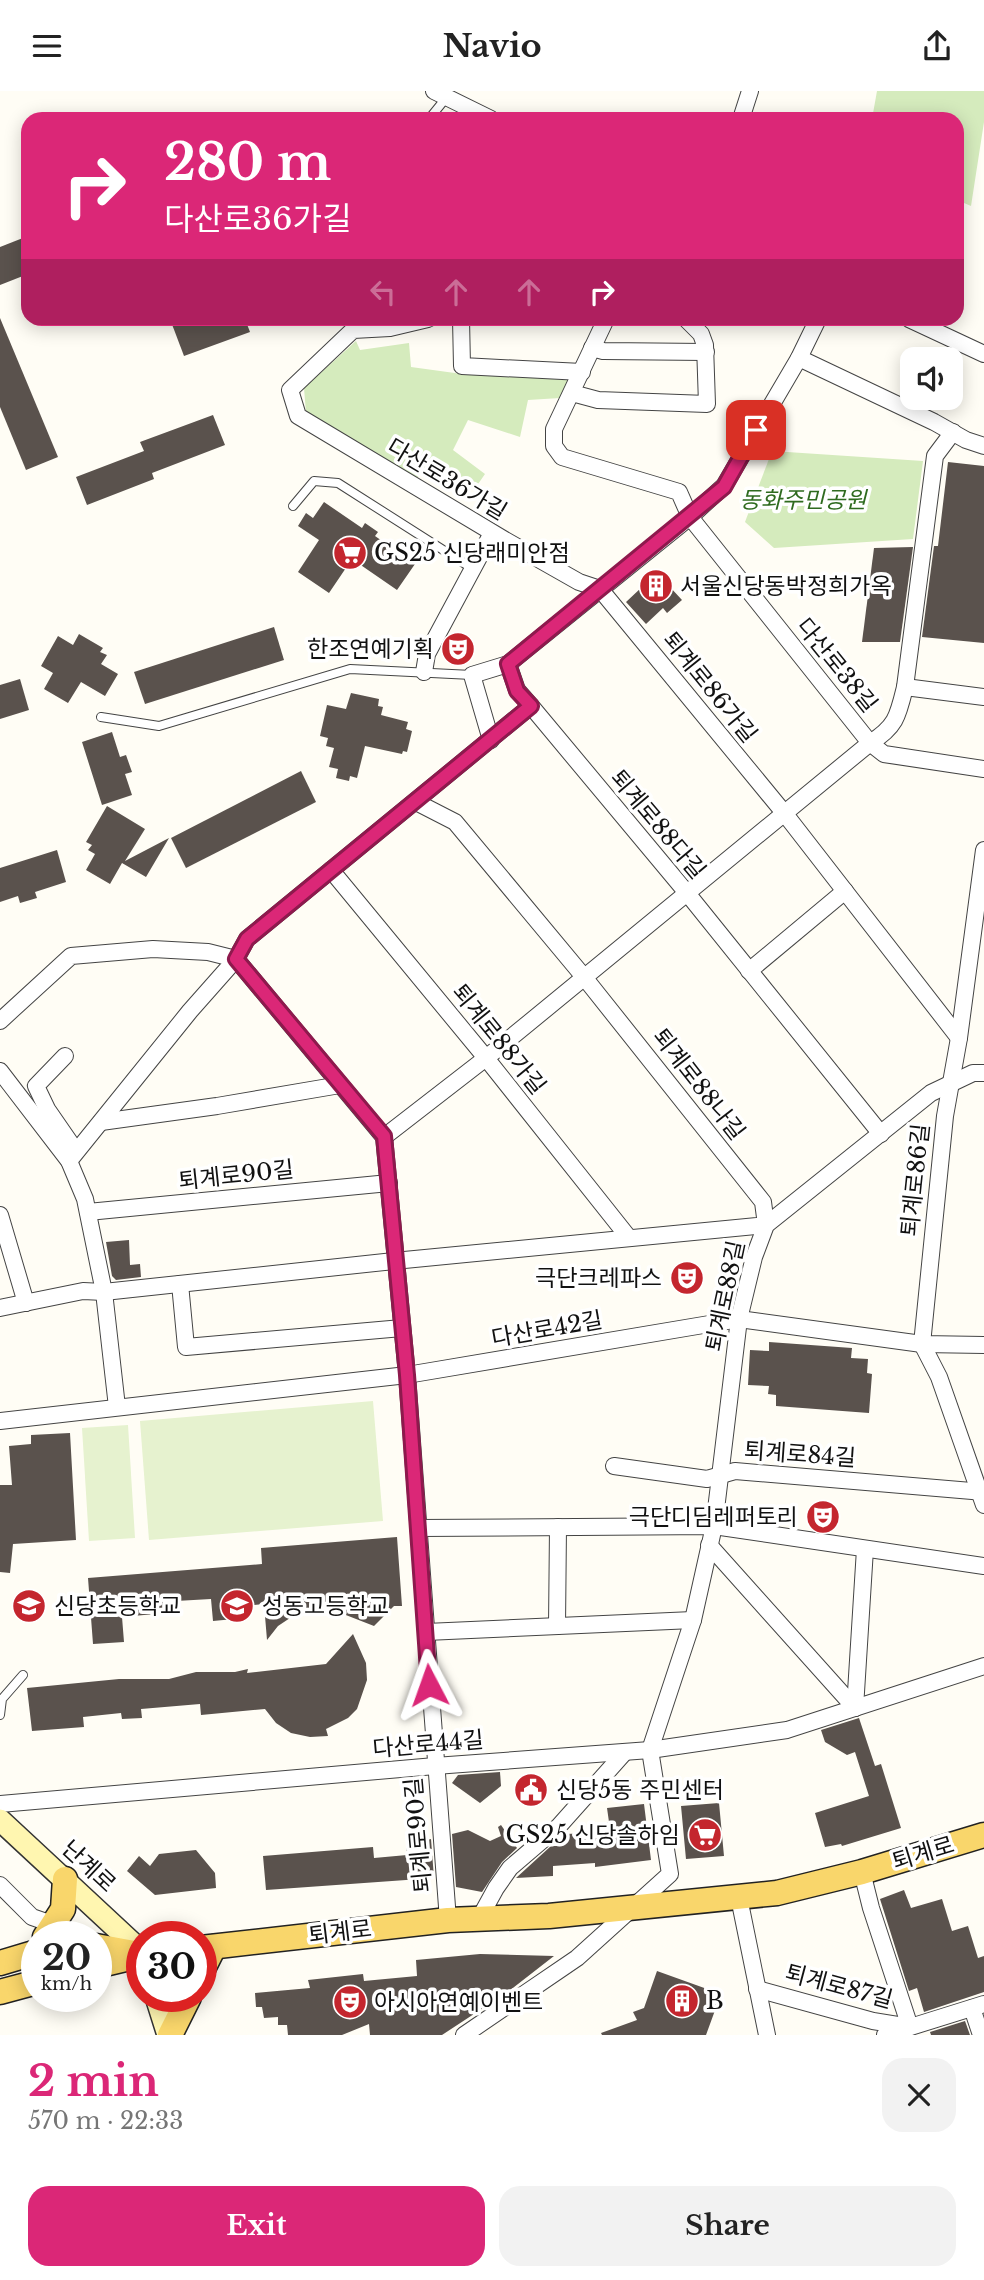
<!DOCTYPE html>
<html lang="en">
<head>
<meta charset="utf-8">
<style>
  body { margin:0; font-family:"Libre Baskerville","Noto Sans KR",serif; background:#f2f2f2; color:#222; height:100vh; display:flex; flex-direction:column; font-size:26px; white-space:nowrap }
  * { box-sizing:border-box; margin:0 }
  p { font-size:23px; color:#767676 }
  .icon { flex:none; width:38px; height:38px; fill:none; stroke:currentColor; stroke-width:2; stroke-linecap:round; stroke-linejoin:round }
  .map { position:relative; height:1944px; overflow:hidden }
  .side { display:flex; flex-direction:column; background:#fff; flex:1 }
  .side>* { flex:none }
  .guide { position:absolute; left:21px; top:21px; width:943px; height:214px; border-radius:21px; box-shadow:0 4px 18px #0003; background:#db2777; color:#fff; overflow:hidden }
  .fabs { position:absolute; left:900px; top:256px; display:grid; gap:14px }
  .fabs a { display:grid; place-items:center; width:63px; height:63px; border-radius:14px; background:#fff; box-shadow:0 4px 18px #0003; font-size:35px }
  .speed { position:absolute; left:21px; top:1830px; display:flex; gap:14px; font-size:35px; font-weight:700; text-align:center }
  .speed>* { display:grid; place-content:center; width:91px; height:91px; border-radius:50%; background:#fff; box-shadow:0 4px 18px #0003; line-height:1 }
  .speed small { font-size:18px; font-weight:400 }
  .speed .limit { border:10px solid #d22; background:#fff; color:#111 }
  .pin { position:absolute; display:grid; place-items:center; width:60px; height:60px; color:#fff; margin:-30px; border-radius:14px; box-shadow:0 4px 10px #0006 }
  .me { position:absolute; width:77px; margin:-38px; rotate:356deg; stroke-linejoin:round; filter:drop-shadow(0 0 5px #0008) }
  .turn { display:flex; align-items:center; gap:24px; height:147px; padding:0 28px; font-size:32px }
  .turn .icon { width:91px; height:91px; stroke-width:2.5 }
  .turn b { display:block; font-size:49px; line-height:60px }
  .lanes { display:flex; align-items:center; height:66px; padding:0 28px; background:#0003; justify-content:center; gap:35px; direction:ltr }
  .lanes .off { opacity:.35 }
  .round { display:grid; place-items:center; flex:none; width:74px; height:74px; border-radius:21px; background:#f2f2f2 }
  .overview { display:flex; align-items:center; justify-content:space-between; height:119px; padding:0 28px }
  h1 { font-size:42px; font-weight:700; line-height:52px; color:#db2777 }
  .button { display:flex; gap:14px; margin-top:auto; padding:14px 28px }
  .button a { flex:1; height:80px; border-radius:21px; background:#db2777; color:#fff; font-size:28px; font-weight:700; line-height:80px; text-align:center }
  .button a+a { background:#f2f2f2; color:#222 }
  header { display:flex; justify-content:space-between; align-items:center; height:91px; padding:0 28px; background:#fff; font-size:32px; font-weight:700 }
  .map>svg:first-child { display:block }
</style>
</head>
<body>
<header><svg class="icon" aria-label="menu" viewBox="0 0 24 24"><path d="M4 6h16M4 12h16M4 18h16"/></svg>Navio<svg class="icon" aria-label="share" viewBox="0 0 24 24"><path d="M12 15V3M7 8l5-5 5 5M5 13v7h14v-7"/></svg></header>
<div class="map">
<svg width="984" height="1944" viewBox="0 0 984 1944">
  <rect width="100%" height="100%" fill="#fffdf5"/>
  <!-- green -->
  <g fill="#d5ebbd">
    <polygon points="877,0 984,0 984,31 971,115 957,109 957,28 872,28"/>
    <polygon points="356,250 360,259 409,252 411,276 462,283 570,289 560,307 528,309 520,346 468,329 453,359 485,383 476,396 431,367 417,387 306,322 304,297"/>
    <polygon points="772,360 923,370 913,448 774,457 745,431"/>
  </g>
  <!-- pitch -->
  <g fill="#e6f2cf">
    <polygon points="373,1310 383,1430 149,1449 140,1330"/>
    <polygon points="128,1334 135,1447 89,1450 82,1337"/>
  </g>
  <!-- building -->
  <g fill="#5a524d">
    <polygon points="28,145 28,183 0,194 0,156"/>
    <polygon points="0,227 58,366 26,379 0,316"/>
    <polygon points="170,228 245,228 250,241 184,265"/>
    <polygon points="213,324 225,354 152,382 154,388 87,414 76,386 144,360 140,351"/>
    <polygon points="948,371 984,375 984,552 922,546 934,455 938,455"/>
    <polygon points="324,411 362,437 365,432 378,441 375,445 415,473 397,499 352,468 329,502 298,481 319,449 298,435 306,422 313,427"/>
    <polygon points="913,456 900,551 862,551 874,457"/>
    <polygon points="657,482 682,509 667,522 663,517 646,533 626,511"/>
    <polygon points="274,536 284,569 145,613 134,581"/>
    <polygon points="79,543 103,557 100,561 107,564 101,573 118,583 105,605 81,591 68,612 44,598 53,582 41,575 58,545 73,554"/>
    <polygon points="20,588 29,619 0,628 0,594"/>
    <polygon points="351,602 379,608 378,615 383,616 381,624 408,631 406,638 412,640 407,661 403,660 402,663 365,655 357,687 350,685 349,690 336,687 338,678 329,676 334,657 326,655 328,647 320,645 327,614 346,618"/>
    <polygon points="112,641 120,666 126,664 132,681 125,683 132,704 102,714 82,651"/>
    <polygon points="301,680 316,711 186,777 171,747"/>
    <polygon points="107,715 145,738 125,770 169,747 146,786 122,772 110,793 86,779 95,763 88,759 92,754 86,751"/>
    <polygon points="57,759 66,791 35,801 37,807 20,812 18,805 0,811 0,777"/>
    <polygon points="129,1149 130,1174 140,1173 141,1186 116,1189 112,1185 106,1151"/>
    <polygon points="769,1251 852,1257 851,1267 868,1268 867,1282 872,1283 869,1322 776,1315 776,1304 768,1303 769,1295 748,1294 750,1259 769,1260"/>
    <polygon points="70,1342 76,1449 13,1453 10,1482 0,1481 0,1394 12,1394 9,1355 31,1353 31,1344"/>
    <polygon points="397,1446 402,1515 394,1515 374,1535 333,1519 299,1521 278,1535 267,1549 264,1513 233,1516 234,1528 213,1530 211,1508 176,1510 177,1521 122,1526 124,1551 93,1553 88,1487 262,1473 261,1457"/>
    <polygon points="353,1543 366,1572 367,1589 357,1618 348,1627 326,1638 328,1645 310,1646 291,1642 276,1632 265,1618 201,1624 200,1613 141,1618 142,1627 122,1628 121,1622 83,1626 84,1636 32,1640 27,1597 119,1588 169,1588 196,1581 235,1581 248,1578 247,1582 326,1573"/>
    <polygon points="859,1627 875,1675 881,1673 901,1737 842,1755 841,1753 825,1756 815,1722 869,1705 855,1661 847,1664 825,1651 821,1639"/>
    <polygon points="500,1681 501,1695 480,1712 452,1692 458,1684"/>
    <polygon points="719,1712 724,1765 686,1768 681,1715"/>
    <polygon points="644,1713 651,1769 595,1776 595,1772 553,1775 553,1785 516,1787 551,1755 559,1755 558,1749 565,1743 591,1742 590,1733 609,1731 607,1717"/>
    <polygon points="501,1734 517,1757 502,1771 482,1801 456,1796 452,1743 468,1739 490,1750 501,1745 498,1736"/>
    <polygon points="427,1746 427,1749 431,1748 434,1787 266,1799 263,1765 373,1756 374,1767 407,1764 406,1748"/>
    <polygon points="196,1759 215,1782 216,1797 155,1804 127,1780 139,1765 150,1775 159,1763"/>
    <polygon points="904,1799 911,1817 942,1808 952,1840 968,1835 978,1867 984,1865 984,1901 924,1921 917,1897 909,1900 880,1808"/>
    <polygon points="480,1863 554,1865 509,1900 442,1944 370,1944 369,1933 342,1944 288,1944 287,1934 278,1934 278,1926 264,1927 262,1916 256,1916 255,1902 310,1897 308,1889 363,1883 364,1890 417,1885 416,1869"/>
    <polygon points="657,1880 721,1903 706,1944 602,1944 601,1942 637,1929 633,1921 644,1917"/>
    <polygon points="965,1930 970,1944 931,1944 930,1941"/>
  </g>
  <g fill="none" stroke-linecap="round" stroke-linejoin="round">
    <!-- service casing -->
    <g stroke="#444" stroke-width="10">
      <g id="service">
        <polyline points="429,28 446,7"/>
        <polyline points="293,415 314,390 338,392 473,478"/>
        <polyline points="101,626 159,635 350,578 472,584"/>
        <polyline points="0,1624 2,1608 23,1584"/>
      </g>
    </g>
    <!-- minor casing -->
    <g stroke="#444" stroke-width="18">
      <g id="minor">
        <polyline points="434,0 491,28"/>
        <polyline points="741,28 750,0"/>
        <polyline points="428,228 390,237 353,239 290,299 298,325 505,449 579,491 600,498"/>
        <polyline points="461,228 462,275 582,281"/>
        <polyline points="909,228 984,263"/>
        <polyline points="592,257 603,260 706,261"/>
        <polyline points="799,267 934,331 966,349 984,355"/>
        <polyline points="572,302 598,309 707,313 705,254 701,243 686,228"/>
        <path d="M953,341l-18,24 -30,231c-7,29 -9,40 -35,56l14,11 100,15"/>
        <polyline points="600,498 785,723 959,947"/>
        <polyline points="424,581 427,563 492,442"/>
        <polyline points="905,596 984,606"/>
        <polyline points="531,615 687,802 881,1043"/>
        <polyline points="491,649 472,584 508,573 690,426 724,395 799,267 818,228"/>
        <polyline points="984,759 959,947 945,1025 922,1253 939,1286 984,1414"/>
        <polyline points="331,779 486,967 629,1147"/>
        <polyline points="749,880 845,800"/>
        <polyline points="0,930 71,865 153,858 208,861 236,868 384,1046 407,1284 448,1829"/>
        <polyline points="65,965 36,995 47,1018 76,1060"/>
        <polyline points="0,980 69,1070 85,1108 104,1201 117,1316"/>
        <polyline points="101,1031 217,1015 340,994"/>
        <polyline points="384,1046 486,967 870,652 690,426 679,401 562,366 554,355 554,338 606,228"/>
        <polyline points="69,1070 190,920 236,868 247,848 531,615 517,599 508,573"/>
        <polyline points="88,1121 389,1092"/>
        <polyline points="0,1124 26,1212"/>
        <polyline points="180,1193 186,1256 402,1237"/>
        <polyline points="0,1217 83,1200 104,1201 394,1170 766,1134 763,1111 584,886 455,731 416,711"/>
        <polyline points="0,1330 407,1284 739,1228 922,1253 984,1254"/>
        <polyline points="614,1375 707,1388 735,1380 984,1401"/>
        <polyline points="418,1437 714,1435 984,1475"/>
        <polyline points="709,1454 855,1617"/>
        <polyline points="557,1535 558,1436"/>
        <polyline points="426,1541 693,1529"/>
        <polyline points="855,1617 865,1458"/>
        <polyline points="0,1713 435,1675 650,1659 787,1639 984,1575"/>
        <polyline points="0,1794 32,1826 55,1834"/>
        <polyline points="739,1807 767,1944"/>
        <polyline points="479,1828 496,1797 510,1777 559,1735 625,1661"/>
        <polyline points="757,1898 873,1930 910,1936 871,1817 862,1781"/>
        <polyline points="972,1917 981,1944"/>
        <polyline points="464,1944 577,1867 670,1783 650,1659 693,1529 714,1435 739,1228 754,1166 766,1134 931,1002 973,982 984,982"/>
        <polyline points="885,1944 984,1913"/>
      </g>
    </g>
    <!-- secondary casing -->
    <g stroke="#333" stroke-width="24">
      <g id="secondary">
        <polyline points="0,1729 142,1861"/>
        <polyline points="156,1906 168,1944"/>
      </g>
    </g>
    <!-- primary casing -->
    <g stroke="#222" stroke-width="27">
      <g id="primary">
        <polyline points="45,1846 63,1818 65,1788"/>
        <polyline points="96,1855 134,1862"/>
        <polyline points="201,1857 448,1829 549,1825 777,1802 862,1781 984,1744"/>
        <polyline points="0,1872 37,1861"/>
        <polyline points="96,1875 142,1864"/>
        <polyline points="201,1882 214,1856"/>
        <polyline points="0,1901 37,1891"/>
        <polyline points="170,1944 189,1906"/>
      </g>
    </g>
    <!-- service -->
    <use href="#service" stroke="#fff" stroke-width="8"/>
    <!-- minor -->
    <use href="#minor" stroke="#fff" stroke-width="16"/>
    <!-- secondary -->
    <use href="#secondary" stroke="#fff6b0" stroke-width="21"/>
    <!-- primary -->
    <use href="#primary" stroke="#f9d66b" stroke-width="24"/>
  </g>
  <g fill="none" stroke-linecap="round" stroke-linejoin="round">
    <!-- route casing -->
    <g stroke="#8e194d" stroke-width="18">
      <polyline id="route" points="429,1594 407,1284 384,1045 236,868 247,848 531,615 517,600 508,573 724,396 756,339"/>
    </g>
    <!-- route -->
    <use href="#route" stroke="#db2777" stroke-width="12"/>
  </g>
  <!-- icons -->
  <defs>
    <g id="supermarket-disc" transform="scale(1.75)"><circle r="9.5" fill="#c4262e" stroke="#fff"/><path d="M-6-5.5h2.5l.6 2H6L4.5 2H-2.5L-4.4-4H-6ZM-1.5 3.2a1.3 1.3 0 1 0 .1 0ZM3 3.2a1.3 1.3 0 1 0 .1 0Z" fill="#fff"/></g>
    <g id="building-disc" transform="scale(1.75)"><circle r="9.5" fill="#c4262e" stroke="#fff"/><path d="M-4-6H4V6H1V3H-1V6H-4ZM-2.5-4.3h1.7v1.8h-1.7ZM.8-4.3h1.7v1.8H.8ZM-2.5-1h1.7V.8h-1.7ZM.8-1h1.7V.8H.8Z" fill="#fff"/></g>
    <g id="theatre-disc" transform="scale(1.75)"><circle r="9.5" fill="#c4262e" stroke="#fff"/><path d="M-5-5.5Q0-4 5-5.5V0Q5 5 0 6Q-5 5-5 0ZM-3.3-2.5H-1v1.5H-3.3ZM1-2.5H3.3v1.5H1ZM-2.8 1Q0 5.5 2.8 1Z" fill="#fff"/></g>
    <g id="school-disc" transform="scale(1.75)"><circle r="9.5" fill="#c4262e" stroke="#fff"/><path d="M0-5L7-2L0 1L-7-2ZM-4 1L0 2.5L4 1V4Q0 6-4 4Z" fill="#fff"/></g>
    <g id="civic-disc" transform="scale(1.75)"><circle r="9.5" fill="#c4262e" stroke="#fff"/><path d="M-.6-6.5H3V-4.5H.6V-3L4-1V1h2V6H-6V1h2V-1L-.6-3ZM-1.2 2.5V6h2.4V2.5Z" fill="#fff"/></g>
  </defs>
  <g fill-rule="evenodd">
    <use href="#supermarket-disc" x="350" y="462"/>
    <use href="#building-disc" x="656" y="495"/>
    <use href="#theatre-disc" x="458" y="558"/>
    <use href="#theatre-disc" x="687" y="1187"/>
    <use href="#theatre-disc" x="823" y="1426"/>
    <use href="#school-disc" x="29" y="1515"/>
    <use href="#school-disc" x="237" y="1515"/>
    <use href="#civic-disc" x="531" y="1699"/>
    <use href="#supermarket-disc" x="705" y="1744"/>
    <use href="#building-disc" x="682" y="1910"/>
    <use href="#theatre-disc" x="350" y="1911"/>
  </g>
  <g text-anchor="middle" stroke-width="7" stroke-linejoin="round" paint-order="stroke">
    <!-- street labels -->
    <g font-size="23" fill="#111" stroke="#fff">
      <text transform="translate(447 388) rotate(31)" y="8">다산로36가길</text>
      <text transform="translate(837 574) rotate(51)" y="8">다산로38길</text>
      <text transform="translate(710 596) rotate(51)" y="8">퇴계로86가길</text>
      <text transform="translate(658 733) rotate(50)" y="8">퇴계로88다길</text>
      <text transform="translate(499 948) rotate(51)" y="8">퇴계로88가길</text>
      <text transform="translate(699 993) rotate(52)" y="8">퇴계로88나길</text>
      <text transform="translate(236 1084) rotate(-6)" y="8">퇴계로90길</text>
      <text transform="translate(915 1089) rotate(-84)" y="8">퇴계로86길</text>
      <text transform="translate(725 1205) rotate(-78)" y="8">퇴계로88길</text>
      <text transform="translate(547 1238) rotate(-10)" y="8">다산로42길</text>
      <text transform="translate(800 1363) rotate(4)" y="8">퇴계로84길</text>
      <text transform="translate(428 1653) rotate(-5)" y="8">다산로44길</text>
      <text transform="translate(418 1744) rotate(-95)" y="8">퇴계로90길</text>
      <text transform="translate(923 1762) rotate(-17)" y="8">퇴계로</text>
      <text transform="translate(89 1775) rotate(43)" y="8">난계로</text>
      <text transform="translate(340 1841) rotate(-7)" y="8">퇴계로</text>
      <text transform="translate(839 1895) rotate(15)" y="8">퇴계로87길</text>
    </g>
    <!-- park labels -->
    <g font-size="23" font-style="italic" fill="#2f6b1f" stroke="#fff">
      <text x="803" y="417">동화주민공원</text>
    </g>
    <!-- poi labels -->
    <g font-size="23" fill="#111" stroke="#fff" text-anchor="start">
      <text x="374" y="470">GS25 신당래미안점</text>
      <text x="680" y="503">서울신당동박정희가옥</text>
      <text x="434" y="566" text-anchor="end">한조연예기획</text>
      <text x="662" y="1195" text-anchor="end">극단크레파스</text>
      <text x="798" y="1434" text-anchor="end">극단디딤레퍼토리</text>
      <text x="54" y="1523">신당초등학교</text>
      <text x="262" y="1523">성동고등학교</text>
      <text x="556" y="1707">신당5동 주민센터</text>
      <text x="680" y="1752" text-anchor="end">GS25 신당솔하임</text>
      <text x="706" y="1918">B</text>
      <text x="374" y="1919">아시아연예이벤트</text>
    </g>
  </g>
</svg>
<div class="fabs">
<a><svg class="icon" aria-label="sound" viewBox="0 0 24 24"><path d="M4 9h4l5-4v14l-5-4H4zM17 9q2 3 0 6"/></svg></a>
</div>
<div class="speed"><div>20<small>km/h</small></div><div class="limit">30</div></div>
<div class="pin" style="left:756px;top:339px;background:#d93025"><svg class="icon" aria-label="arrive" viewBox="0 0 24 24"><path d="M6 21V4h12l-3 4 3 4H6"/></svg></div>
<svg class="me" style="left:429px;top:1594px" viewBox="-20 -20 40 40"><path d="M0-17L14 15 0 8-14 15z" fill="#db2777" stroke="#fff" stroke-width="4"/></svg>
<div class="guide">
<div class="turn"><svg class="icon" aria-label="right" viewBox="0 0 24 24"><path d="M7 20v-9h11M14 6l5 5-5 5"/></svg><div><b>280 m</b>다산로36가길</div></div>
<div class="lanes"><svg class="icon off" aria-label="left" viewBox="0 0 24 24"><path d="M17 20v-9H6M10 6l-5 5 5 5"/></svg><svg class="icon off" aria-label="ahead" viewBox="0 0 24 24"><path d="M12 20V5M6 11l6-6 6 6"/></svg><svg class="icon off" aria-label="ahead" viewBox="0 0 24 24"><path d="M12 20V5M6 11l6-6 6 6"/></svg><svg class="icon" aria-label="right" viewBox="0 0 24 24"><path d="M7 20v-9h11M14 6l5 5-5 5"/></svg></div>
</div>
</div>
<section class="side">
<div class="overview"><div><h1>2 min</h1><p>570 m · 22:33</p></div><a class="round"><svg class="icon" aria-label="close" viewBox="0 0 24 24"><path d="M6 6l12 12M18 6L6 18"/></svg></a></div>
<div class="button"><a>Exit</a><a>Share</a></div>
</section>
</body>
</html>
